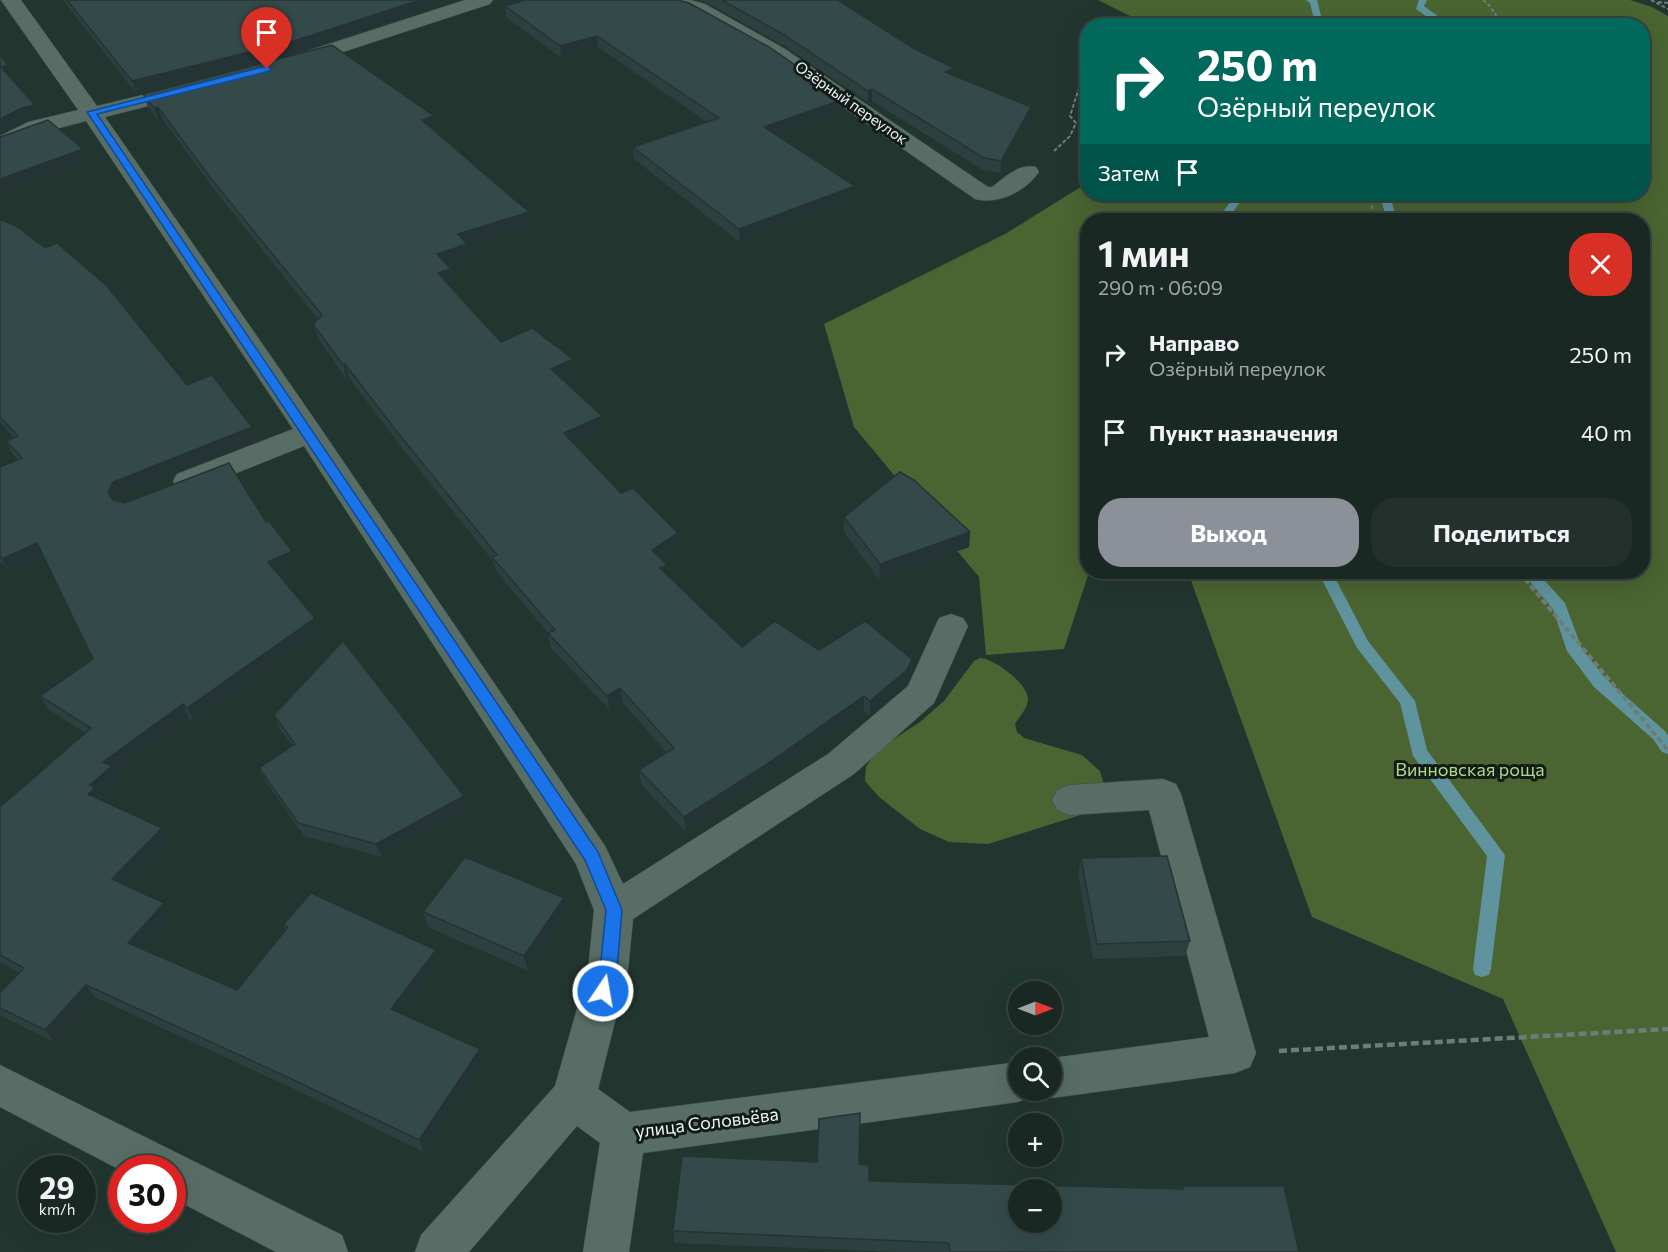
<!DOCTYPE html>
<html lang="ru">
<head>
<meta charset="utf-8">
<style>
  body { margin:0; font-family:Commissioner,sans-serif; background:#23302c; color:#f1f3f6; height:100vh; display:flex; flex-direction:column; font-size:22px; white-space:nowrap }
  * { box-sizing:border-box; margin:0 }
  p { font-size:20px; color:#9fa6a6 }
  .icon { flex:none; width:33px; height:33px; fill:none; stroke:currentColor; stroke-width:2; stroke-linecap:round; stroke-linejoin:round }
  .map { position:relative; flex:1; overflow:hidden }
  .details { position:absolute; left:1080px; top:213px; width:570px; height:366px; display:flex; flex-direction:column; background:#1a2824; border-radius:24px; box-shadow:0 6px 24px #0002,0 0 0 2px #384441 }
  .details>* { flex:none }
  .hud { position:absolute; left:1080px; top:18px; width:570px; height:183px; border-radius:24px; box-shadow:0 6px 24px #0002,0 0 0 2px #384441; background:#00695c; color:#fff; overflow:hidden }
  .needle { width:39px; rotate:90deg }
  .controls { position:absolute; left:1008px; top:981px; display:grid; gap:12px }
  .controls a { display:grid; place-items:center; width:54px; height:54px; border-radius:50%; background:#1a2824; box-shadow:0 6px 24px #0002,0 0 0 2px #384441; font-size:30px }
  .speed { position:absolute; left:18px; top:1155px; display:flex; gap:12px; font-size:30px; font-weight:700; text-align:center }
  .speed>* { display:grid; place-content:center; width:78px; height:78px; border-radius:50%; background:#1a2824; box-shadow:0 6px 24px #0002,0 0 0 2px #384441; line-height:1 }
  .speed small { font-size:15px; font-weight:400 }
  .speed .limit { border:9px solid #d22; background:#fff; color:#111 }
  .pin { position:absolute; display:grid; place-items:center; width:51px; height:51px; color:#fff; margin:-62px -26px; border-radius:50% 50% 50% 0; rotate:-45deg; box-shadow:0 0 6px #0007 }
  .pin .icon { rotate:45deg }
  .me { position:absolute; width:66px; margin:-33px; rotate:12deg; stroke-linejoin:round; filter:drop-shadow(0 0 4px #0008) }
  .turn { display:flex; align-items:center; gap:21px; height:126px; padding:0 18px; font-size:27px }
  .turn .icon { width:78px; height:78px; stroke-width:2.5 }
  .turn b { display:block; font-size:42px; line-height:51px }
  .then { display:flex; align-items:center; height:57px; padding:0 18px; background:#0003; gap:12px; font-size:22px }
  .round { display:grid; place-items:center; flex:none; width:63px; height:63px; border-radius:24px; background:#23302c }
  .headline { display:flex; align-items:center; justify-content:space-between; height:102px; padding:0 18px }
  h1 { font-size:36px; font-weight:700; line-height:45px }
  .button { display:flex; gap:12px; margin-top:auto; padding:12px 18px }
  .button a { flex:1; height:69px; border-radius:24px; background:#8c9099; color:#fff; font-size:24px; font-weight:700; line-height:69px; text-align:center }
  .button a+a { background:#23302c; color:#f1f3f6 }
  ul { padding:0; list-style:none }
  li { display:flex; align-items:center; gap:18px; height:78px; padding:0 18px }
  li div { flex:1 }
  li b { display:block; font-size:22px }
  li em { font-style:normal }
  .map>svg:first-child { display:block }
</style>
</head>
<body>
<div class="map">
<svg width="1668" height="1252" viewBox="0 0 1668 1252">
  <rect width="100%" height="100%" fill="#223630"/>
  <!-- green -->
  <g fill="#4a6432">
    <polygon points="1098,0 1630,0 1652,7 1668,16 1668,1252 1616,1252 1503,999 1312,917 1188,572 1642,572 1642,220 1088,220 1089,572 1064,649 986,655 979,577 854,427 824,324 1005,234 1087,183 1088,194 1642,194 1642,26 1139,26 1136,19"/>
    <path d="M980,658c14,0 48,26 48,41 0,9 -9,18 -13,25l2,8 7,6 58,17 18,16 7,24 -17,17 -102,32 -39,-2 -29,-13 -41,-32 -14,-16 1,-14 11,-17 43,-28 24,-21 30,-40z"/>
  </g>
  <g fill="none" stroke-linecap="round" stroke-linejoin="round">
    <!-- stream -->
    <g fill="#5f939d" fill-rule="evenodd">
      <polygon points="1306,0 1317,0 1322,20 1331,26 1320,26 1315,23 1310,3"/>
      <polygon points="1419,0 1427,0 1424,6 1451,26 1440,26 1416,9"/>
      <polygon points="1236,194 1246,194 1227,220 1217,220"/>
      <polygon points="1384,194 1394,194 1392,203 1397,220 1387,220 1382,203"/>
      <polygon points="1318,572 1332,572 1368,641 1415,701 1427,750 1505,855 1491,969 1489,975 1482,977 1475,975 1473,969 1487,856 1413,756 1400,703 1357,648"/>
      <polygon points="1522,572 1537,572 1565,603 1582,649 1606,679 1665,731 1668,735 1668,754 1662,752 1653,739 1594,687 1567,651 1553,609"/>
    </g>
    <!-- minor casing -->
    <g stroke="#40514c" stroke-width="1">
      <g id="minor">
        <polygon points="1,0 21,0 97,106 188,84 195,86 199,90 195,94 105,117 315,420 605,846 623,884 828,754 908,686 939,618 951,614 963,618 968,626 934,703 854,774 633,919 628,970 598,1089 630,1112 1018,1062 1018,1090 1036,1090 1033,1096 1018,1102 643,1153 629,1252 583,1252 600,1143 577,1126 469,1252 415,1252 421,1235 555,1086 588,970 594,910 576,864 304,446 199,488 188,491 177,488 173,481 177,474 293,429 86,121 44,132 0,151 0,136 28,122 78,110"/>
        <polygon points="465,0 493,0 490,4 300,66 286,66 283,62 286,58"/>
        <path d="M657,0h33l15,4 80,45 203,138h4c13,-10 27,-24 44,-20l3,5c-14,20 -41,33 -64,27l-204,-142 -80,-45 -31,-8z"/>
        <polygon points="1163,779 1176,784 1181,794 1256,1053 1250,1067 1235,1073 1052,1098 1036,1090 1052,1090 1052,1058 1209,1037 1149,810 1070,815 1057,810 1052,800 1057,790 1070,785"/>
        <polygon points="0,1065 342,1235 348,1252 276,1252 172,1198 172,1168 122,1168 122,1171 0,1107"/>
      </g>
    </g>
    <!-- path-far3 -->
    <g stroke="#6d7e79" stroke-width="2" stroke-dasharray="4 2" stroke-linecap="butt">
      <polyline points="1483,0 1490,6 1503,26"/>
      <polyline points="1651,0 1668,9"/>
      <polyline points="1658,2 1668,3"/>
      <polyline points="1054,151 1070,136 1076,123 1070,116 1080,85"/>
      <polyline points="1367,194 1376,217"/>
    </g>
    <!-- path-far2 -->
    <polyline stroke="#6d7e79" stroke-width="3" stroke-dasharray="4.5 2" stroke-linecap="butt" points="1375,216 1377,220"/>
    <!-- path-far1 -->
    <polyline stroke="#6d7e79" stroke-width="4" stroke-dasharray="6 3" stroke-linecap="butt" points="1519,572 1668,750"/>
    <!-- path -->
    <polyline stroke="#6d7e79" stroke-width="4.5" stroke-dasharray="8 4" stroke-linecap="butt" points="1279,1051 1668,1029"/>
    <!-- minor -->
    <use href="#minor" fill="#586d66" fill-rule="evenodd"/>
  </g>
  <!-- wall -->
  <g fill="#2d4040">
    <polygon points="63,0 440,0 441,5 300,52 136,93"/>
    <polygon points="698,0 838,0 954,75 1030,119 1000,173 983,170 872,101 868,102 786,47 706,2"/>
    <polygon points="505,6 844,99 844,111 776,135 854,198 740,242 634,159 633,147 707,122 598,47 561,58 506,17"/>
    <polygon points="143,94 434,116 437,129 434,130 531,226 467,245 470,258 448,266 451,269 454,283 449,284 501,342 573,359 575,373 562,379 604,430 574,444 621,493 678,533 680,548 662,559 668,575 742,647 819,650 912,659 911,673 906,685 870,716 864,711 768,778 685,831 641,784 639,770 667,753 623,703 610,710 551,648 548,633 496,571 493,561 402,448 350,379 347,380 318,338 313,324 318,319 214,189 163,120 159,121 148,107"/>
    <polygon points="0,219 187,385 257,441 119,495 116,501 125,503 266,522 292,551 297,565 277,573 320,632 194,721 189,718 115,772 119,779 100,797 102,801 169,841 126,886 164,903 172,916 142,949 237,990 286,931 283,925 436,950 441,962 402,1014 480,1049 485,1061 424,1152 290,1087 95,997 54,1042 0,1015 0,993 19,973 0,962 0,807 85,733 48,709 40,696 93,659 44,557 10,572 3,563 0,564 0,467 18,460 13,455 6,441 14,438 0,422"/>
    <polygon points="844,517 970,532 969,547 879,580 844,532"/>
    <polygon points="274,715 468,809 382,857 304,836 266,782 259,768 292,745 280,729"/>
    <polygon points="1081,858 1190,941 1185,956 1093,959 1078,873"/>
    <polygon points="564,898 568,914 528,971 428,927 423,912"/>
    <polygon points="869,1181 1181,1189 1183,1186 1299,1252 894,1252 675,1243 673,1231"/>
  </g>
  <!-- shaded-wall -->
  <g fill="#243434">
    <polygon points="420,0 440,0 441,5 300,52 136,93 132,81"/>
    <polygon points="597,36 598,47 561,58 560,46"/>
    <polygon points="8,65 13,77 6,79 1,67"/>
    <polygon points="954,68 953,80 945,72"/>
    <polygon points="872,89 872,101 868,102 868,91"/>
    <polygon points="844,99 844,111 765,139 764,127"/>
    <polygon points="35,105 40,117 27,120 0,133 0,119 22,108"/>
    <polygon points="158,107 163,120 159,121 154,108"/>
    <polygon points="1031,107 1030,119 1000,173 1001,161"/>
    <polygon points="434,116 437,129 425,133 422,120"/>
    <polygon points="83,149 88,162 0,194 0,179"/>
    <polygon points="855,186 854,198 740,242 739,229"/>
    <polygon points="529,212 531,226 467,245 470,258 440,268 437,254 458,234"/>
    <polygon points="451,269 454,283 442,287 438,273"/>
    <polygon points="573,359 575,373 553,384 551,369"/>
    <polygon points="345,364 350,379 347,380 343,365"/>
    <polygon points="602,416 604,430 566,447 564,433"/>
    <polygon points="252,427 257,441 119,495 114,505 108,492 113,482"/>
    <polygon points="970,532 969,547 879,580 880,564"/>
    <polygon points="678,533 680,548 654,564 652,550"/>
    <polygon points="37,543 44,556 10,572 2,559"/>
    <polygon points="292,551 297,565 273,575 268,562"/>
    <polygon points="667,565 668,579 660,568"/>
    <polygon points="315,618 320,632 194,721 187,708"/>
    <polygon points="912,659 911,673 906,685 870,716 870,701"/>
    <polygon points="620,688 623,703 610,710 607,696"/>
    <polygon points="864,696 864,711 768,778 685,831 684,817"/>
    <polygon points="183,704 189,718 115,772 119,779 100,797 103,801 88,794 90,785 103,762"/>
    <polygon points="464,796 468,809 382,857 376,844"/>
    <polygon points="162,828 169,841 120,892 112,879"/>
    <polygon points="564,898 568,914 528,971 524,956"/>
    <polygon points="164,903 172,916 137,956 128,943"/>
    <polygon points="436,950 441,962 397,1021 391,1009"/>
    <polygon points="86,985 95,997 54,1042 45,1030"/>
    <polygon points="480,1049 485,1061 424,1152 419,1140"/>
  </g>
  <!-- building -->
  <g fill="#344a4a" stroke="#243434" stroke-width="1.5" fill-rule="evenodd">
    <polygon points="67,0 420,0 297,40 132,81"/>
    <polygon points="526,0 678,0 689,3 769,47 844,99 764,127 855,186 739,229 633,147 719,118 597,36 560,46 505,6"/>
    <polygon points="722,0 838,0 913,48 954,68 945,72 1031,107 1001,161 984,158 872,89 868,91 786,36"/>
    <polygon points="332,45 434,116 422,120 529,212 458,234 467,244 437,254 451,269 438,273 501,342 532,328 573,359 551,369 602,416 564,433 621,493 633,488 678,533 652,550 667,565 660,568 742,647 775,621 819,650 865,621 912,659 907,670 870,701 864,696 767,764 684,817 639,770 674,748 620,688 607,696 548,633 555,630 492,557 497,555 398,433 345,364 343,365 313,324 322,315 209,176 158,107 154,108 143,94"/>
    <polygon points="0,55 8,65 1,67 35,105 22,108 0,119"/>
    <polygon points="48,120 83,149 0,179 0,137"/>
    <polygon points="0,219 16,226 45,248 57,243 106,285 187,385 212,375 252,427 113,482 108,492 113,500 125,503 229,463 266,522 269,521 292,551 268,562 315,618 187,708 183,704 103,762 112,766 90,785 95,788 88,794 162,828 112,879 164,903 128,943 237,990 288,927 283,925 311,893 436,950 391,1009 480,1049 419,1140 283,1075 86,985 45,1030 0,1008 0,993 24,968 0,955 0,807 91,728 40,696 93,659 37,543 2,559 0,556 0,467 22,458 6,441 18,436 0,417"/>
    <polygon points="900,472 914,480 970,532 880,564 844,517"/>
    <polygon points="343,641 464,796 376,844 298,823 259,768 295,744 274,715"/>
    <polygon points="1167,856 1190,941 1097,944 1081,858"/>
    <polygon points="465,857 564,898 524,956 423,912"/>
    <path d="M860,1113l-1,51 10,1v16l314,8v-3h101l15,66h-349l-1,-9 -276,-12 9,-75 135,6 2,-43zM1018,1190h34v32h-34z"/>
  </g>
  <!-- route -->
  <polygon fill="#1a73e8" stroke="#114b97" stroke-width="1.5" points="267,66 270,67 270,71 97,114 598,852 622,910 617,970 609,997 603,999 597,997 594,991 600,970 606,910 585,860 87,112"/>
  <g text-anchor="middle" stroke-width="6" stroke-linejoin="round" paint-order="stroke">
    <!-- far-street labels -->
    <g font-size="15" fill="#eaf6f2" stroke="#121b18">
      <text transform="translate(851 103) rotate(35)" y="5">Озёрный переулок</text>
    </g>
    <!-- park labels -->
    <g font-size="18" fill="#add985" stroke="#121b18">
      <text x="1470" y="776">Винновская роща</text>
    </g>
    <!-- street labels -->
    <g font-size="18" fill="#eaf6f2" stroke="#121b18">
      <text transform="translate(707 1123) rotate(-7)" y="6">улица Соловьёва</text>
    </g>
  </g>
</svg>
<div class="controls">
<a><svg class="needle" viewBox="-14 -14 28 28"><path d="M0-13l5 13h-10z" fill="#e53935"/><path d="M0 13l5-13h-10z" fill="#9fa6a6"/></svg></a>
<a><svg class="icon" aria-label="search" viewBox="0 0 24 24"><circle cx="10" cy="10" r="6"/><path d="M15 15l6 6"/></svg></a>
<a>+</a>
<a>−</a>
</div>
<div class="speed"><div>29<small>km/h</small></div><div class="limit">30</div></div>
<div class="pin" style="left:267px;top:69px;background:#d93025"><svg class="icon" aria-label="arrive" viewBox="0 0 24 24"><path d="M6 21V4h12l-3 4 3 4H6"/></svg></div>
<svg class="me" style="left:603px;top:991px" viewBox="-20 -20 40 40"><circle r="17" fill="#1a73e8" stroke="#fff" stroke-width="3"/><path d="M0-11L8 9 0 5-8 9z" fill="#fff"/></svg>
<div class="hud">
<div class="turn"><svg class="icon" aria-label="right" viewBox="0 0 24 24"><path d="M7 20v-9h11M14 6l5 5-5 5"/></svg><div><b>250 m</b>Озёрный переулок</div></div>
<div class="then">Затем<svg class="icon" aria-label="arrive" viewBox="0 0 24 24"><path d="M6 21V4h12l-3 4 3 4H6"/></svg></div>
</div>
<section class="details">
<div class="headline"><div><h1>1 мин</h1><p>290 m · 06:09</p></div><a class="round" style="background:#d93025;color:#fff"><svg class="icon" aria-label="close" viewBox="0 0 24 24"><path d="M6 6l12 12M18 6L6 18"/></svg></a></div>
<ul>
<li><svg class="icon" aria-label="right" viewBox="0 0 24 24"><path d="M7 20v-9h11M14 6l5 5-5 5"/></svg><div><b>Направо</b><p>Озёрный переулок</p></div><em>250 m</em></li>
<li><svg class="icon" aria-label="arrive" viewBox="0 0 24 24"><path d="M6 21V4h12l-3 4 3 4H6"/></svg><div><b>Пункт назначения</b></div><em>40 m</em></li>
</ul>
<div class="button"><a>Выход</a><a>Поделиться</a></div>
</section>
</div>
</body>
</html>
